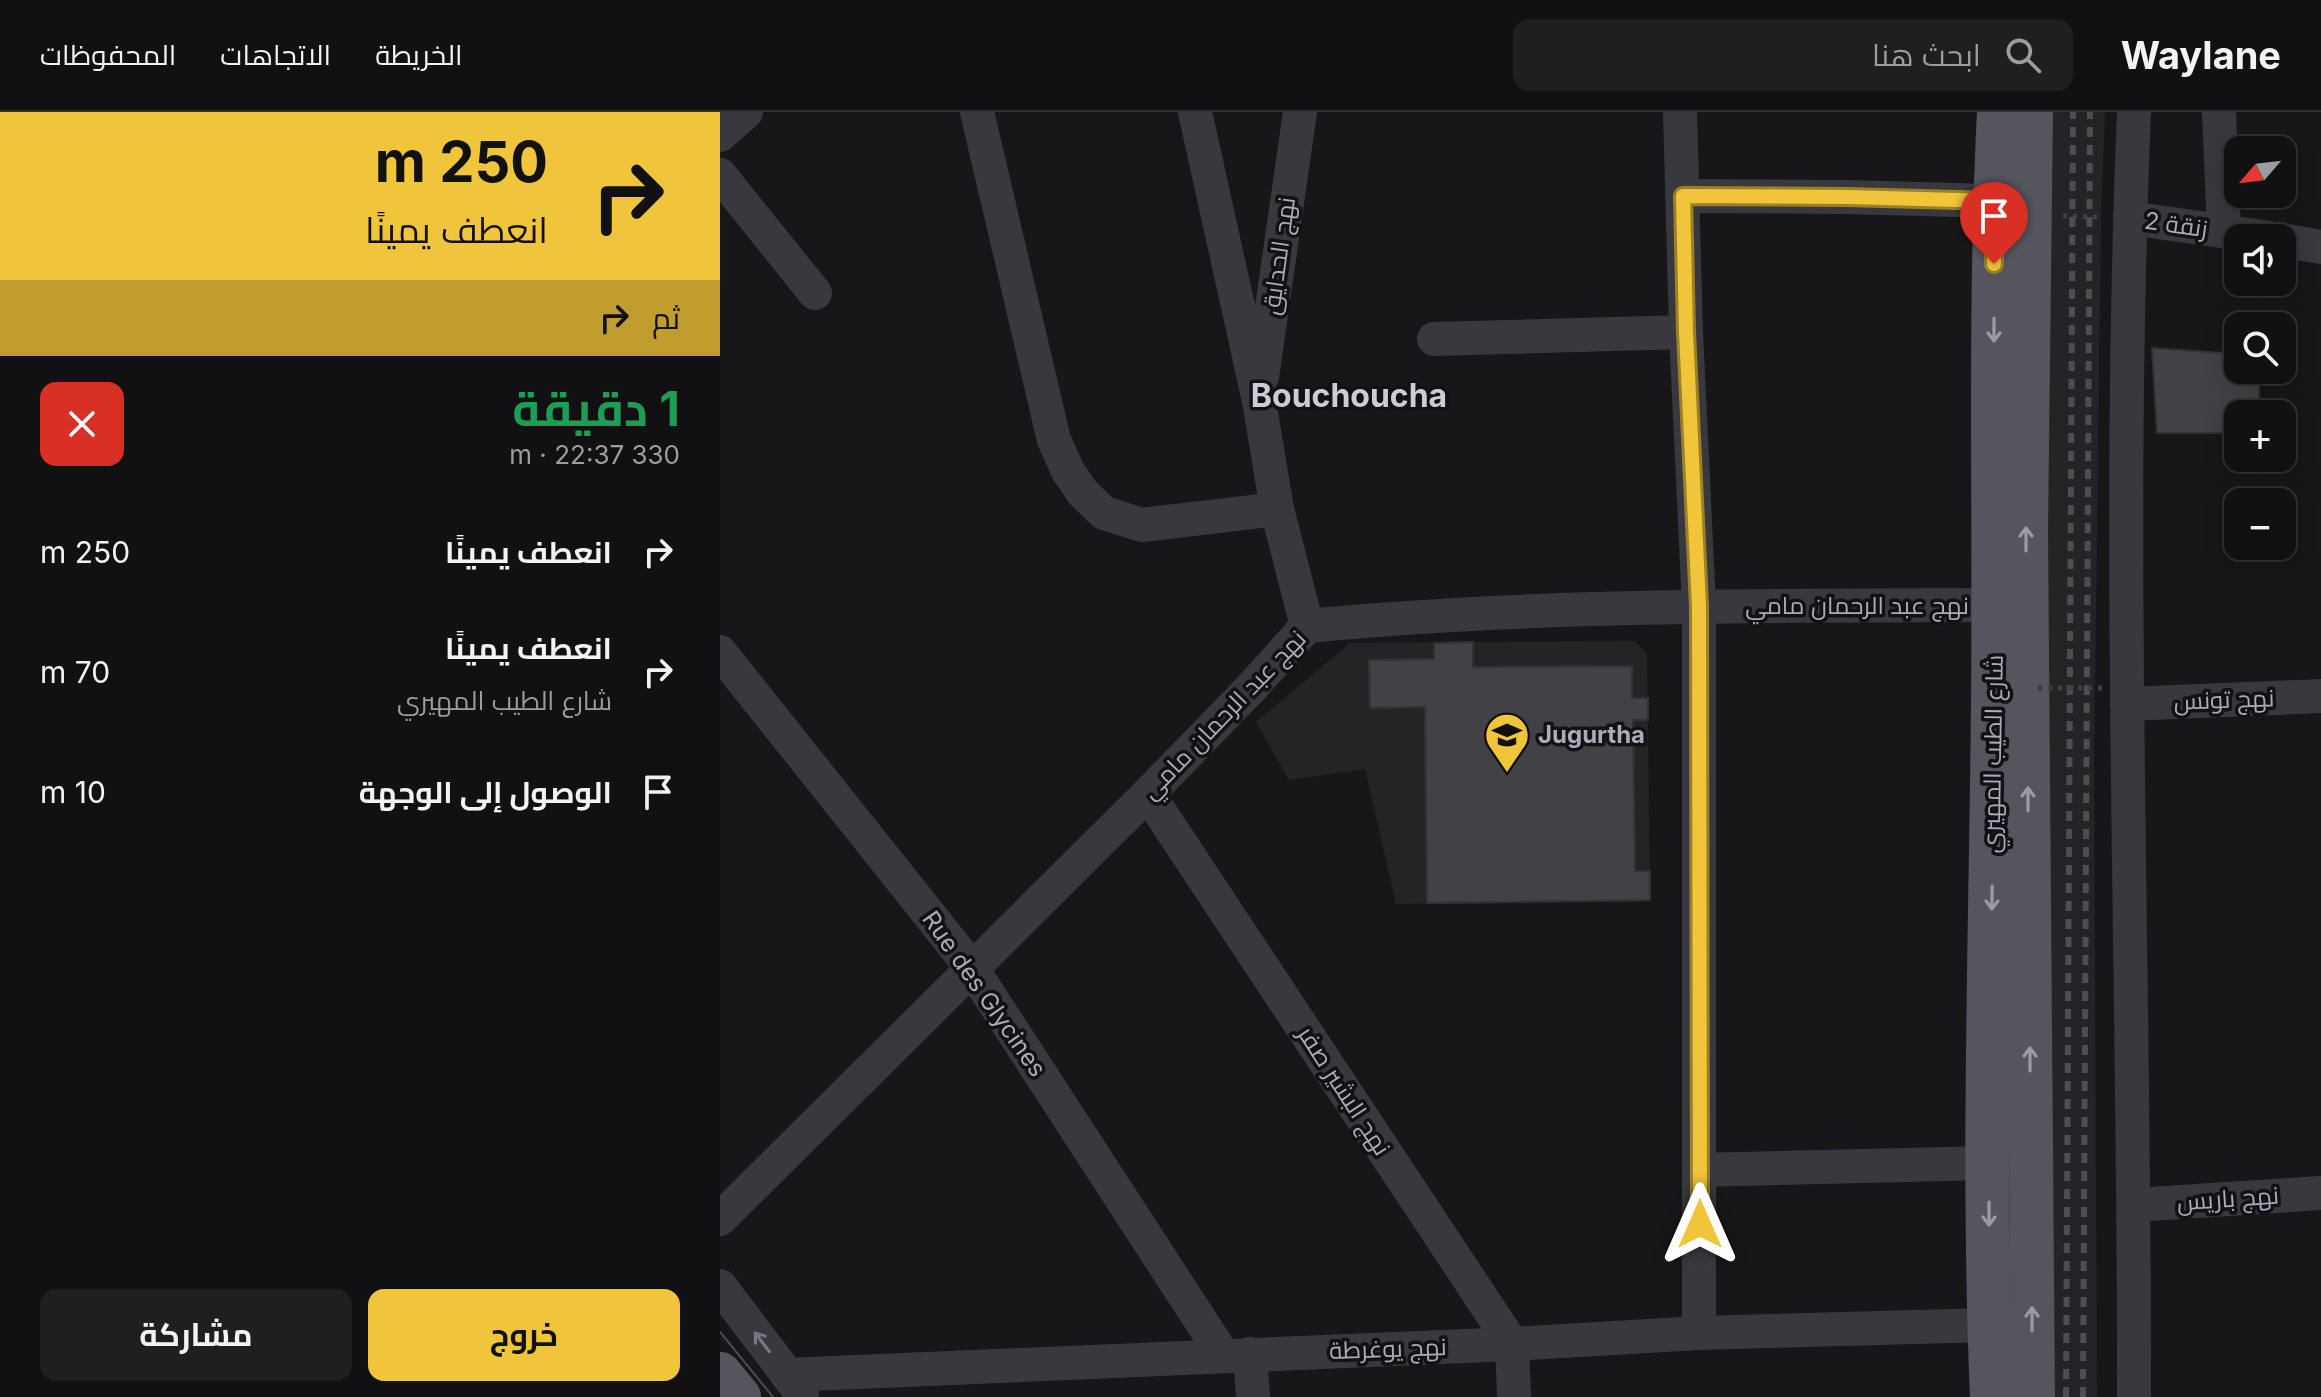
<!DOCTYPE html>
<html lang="ar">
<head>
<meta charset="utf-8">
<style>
  body { margin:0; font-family:Inter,Cairo,sans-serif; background:#1e1f21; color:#f1f3f6; direction:rtl; height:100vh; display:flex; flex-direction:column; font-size:30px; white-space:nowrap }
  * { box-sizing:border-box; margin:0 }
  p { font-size:26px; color:#9c9da0 }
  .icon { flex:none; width:44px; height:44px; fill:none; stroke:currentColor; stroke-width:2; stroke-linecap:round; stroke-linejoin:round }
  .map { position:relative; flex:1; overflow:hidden; direction:ltr }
  .side { display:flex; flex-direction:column; background:#111113; width:720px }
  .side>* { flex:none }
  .top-card { background:#f0c539; color:#111; overflow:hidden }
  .needle { width:52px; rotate:242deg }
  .controls { position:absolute; left:1504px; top:24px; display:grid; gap:16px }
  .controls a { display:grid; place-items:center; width:72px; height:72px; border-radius:16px; background:#111113; box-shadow:0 4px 20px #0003,0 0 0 2px #303133; font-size:40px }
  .pin { position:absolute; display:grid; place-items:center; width:68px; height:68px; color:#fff; margin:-82px -34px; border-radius:50% 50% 50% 0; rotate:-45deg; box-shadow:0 0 8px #0007 }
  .pin .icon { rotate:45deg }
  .me { position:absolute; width:88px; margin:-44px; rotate:0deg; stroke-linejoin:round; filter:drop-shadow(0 0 6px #0008) }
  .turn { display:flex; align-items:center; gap:28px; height:168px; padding:0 40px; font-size:36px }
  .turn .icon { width:104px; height:104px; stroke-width:2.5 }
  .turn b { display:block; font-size:56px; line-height:68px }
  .then { display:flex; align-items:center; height:76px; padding:0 40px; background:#0003; gap:16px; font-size:30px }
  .round { display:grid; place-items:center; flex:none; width:84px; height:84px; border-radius:16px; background:#1e1f21 }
  .summary { display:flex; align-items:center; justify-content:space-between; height:136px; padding:0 40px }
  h1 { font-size:48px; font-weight:700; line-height:60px; color:#1e9e55 }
  .cta { display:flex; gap:16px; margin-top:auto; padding:16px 40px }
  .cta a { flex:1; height:92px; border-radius:16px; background:#f0c539; color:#111; font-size:32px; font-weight:700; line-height:92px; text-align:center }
  .cta a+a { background:#1e1f21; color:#f1f3f6 }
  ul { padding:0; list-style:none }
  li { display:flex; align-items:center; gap:24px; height:120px; padding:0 40px }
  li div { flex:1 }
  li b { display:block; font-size:30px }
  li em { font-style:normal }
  header { display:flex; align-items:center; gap:48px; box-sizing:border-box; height:112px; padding:0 40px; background:#111113; border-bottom:2px solid #303133 }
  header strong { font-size:38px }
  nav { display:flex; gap:44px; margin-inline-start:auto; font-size:28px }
  .search { width:560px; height:72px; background:#1e1f21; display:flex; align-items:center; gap:20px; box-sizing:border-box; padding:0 28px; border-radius:16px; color:#9c9da0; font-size:30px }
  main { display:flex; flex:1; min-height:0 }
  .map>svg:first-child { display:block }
</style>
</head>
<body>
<header>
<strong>Waylane</strong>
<div class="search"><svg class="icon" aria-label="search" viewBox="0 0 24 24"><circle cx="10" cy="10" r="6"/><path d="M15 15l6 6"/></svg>ابحث هنا</div>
<nav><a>الخريطة</a><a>الاتجاهات</a><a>المحفوظات</a></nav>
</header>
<main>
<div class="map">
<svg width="1601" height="1285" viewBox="0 0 1601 1285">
  <rect width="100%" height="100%" fill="#171719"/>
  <!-- built -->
  <g fill="#242326">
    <polygon points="1325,0 1385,0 1381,105 1374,651 1377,1285 1322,1285"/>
    <polygon points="914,529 927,542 930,788 676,792 645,657 569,668 536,610 630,531"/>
  </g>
  <!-- building -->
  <g fill="#424246" stroke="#323135" stroke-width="2" fill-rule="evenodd">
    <polygon points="1432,236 1518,242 1518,258 1539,258 1539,302 1518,302 1518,321 1437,321"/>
    <path d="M753,530v25l159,-1v32h16v22h-15l2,151h15v29l-223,3 -2,-196 -55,1 -1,-48 65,-1v-16zM857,610l2,153 -109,1 -3,-153z"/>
    <polygon points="753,530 753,555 912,554 912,586 928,586 928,608 913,608 915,759 930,759 930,788 707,791 705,595 650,596 649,548 714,547 714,531"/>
  </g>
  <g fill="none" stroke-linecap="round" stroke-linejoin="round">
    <!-- path -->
    <polyline stroke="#3e4045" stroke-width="5" stroke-dasharray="4 6" stroke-linecap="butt" points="1343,104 1381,105"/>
    <!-- minor -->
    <g stroke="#38393e" stroke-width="34">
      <polyline points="257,0 334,328 348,359 363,381 384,401 422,413 557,397"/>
      <polyline points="475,0 539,289 557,397 587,514"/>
      <polyline points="960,0 966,220 979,494 979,1221"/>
      <polyline points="1499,0 1504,119"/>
      <polyline points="0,23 26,0"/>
      <polyline points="0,63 95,181"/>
      <polyline points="963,84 1126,85 1274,89"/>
      <polyline points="1410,106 1550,126"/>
      <polyline points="1562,128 1601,135"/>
      <polyline points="714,227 966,220"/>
      <polyline points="542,265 580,0"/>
      <polyline points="0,540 251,855 503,1243"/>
      <polyline points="1407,592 1601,584"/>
      <polyline points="428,682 792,1232 794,1285"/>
      <polyline points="980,1058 1269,1051"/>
      <polyline points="1415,1093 1601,1081"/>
      <path d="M0,1107l428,-425 103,-106 56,-62c228,-22 458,-20 687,-21"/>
      <polyline points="0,1174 82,1282"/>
      <polyline points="530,1242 533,1285"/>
      <polyline points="67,1263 792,1232 979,1221 1269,1213"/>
      <path d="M1414,1285c1,-428 -18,-857 0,-1285"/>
    </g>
    <!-- major -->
    <g stroke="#54555d" stroke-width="44">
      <polyline points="1311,0 1306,418 1313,1285"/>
      <polyline points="0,1262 19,1285"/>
      <path d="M1272,1285c-10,-232 -1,-465 1,-697 2,-196 -4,-392 6,-588"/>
    </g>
    <!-- tram -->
    <polyline stroke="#4d4e55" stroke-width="2" points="0,1220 53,1285"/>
    <!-- rail -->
    <g stroke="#4d4e55" stroke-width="6" stroke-dasharray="10 8" stroke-linecap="butt">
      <polyline points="1346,1285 1353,0"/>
      <polyline points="1363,1285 1370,0"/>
    </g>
    <!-- path-bridge -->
    <polyline stroke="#3e4045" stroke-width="5" stroke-dasharray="4 6" stroke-linecap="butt" points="1318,576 1382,576"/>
  </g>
  <!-- one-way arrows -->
  <defs><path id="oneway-shaft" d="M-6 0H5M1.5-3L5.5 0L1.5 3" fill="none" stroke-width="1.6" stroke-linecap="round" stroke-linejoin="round" transform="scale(2)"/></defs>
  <g stroke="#999ba7">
    <use href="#oneway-shaft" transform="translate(1274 218) rotate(90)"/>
    <use href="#oneway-shaft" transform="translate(1306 427) rotate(-90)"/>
    <use href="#oneway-shaft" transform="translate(1308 687) rotate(-90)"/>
    <use href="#oneway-shaft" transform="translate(1272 786) rotate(91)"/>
    <use href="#oneway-shaft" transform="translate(1310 947) rotate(-90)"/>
    <use href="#oneway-shaft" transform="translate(1269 1102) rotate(90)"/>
    <use href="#oneway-shaft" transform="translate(1312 1207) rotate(-90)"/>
  </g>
  <use stroke="#777982" href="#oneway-shaft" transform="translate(42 1230) rotate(-127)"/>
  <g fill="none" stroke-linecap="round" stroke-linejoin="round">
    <!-- route casing -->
    <g stroke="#9c8025" stroke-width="20">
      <polyline id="route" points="980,1112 979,494 966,220 963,84 1126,85 1274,89 1274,152"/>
    </g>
    <!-- route -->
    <use href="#route" stroke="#f0c539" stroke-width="14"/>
  </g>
  <!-- icons -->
  <defs>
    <g id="school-pin" transform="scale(2.3)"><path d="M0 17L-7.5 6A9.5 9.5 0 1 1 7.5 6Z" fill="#f0c539" stroke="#121214"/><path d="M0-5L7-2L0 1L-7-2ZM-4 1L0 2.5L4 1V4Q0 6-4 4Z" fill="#111"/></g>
  </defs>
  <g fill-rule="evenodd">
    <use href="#school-pin" x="787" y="623"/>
  </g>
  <g text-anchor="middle" stroke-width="7" stroke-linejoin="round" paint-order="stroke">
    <!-- street labels -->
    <g font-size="24" fill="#aaadb9" stroke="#121214">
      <text transform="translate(1456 113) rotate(8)" y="8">زنقة 2</text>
      <text transform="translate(559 144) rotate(-82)" y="8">نهج الحدايق</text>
      <text x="1137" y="502">نهج عبد الرحمان مامي</text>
      <text transform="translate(1504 588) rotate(-2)" y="8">نهج تونس</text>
      <text transform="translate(504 603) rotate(-46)" y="8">نهج عبد الرحمان مامي</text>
      <text transform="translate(1273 642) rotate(-89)" y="8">شارع الطيب المهيري</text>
      <text transform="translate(264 882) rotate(55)" y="8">Rue des Glycines</text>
      <text transform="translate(624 979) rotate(57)" y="8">نهج البشير صفر</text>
      <text transform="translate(1508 1087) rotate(-4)" y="8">نهج باريس</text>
      <text transform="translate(668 1237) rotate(-2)" y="8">نهج يوغرطة</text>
    </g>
    <!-- poi labels -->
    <g font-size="24" font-weight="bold" fill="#aaadb9" stroke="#121214" text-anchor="start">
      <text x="818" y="631">Jugurtha</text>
    </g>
    <!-- district labels -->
    <g font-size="32" font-weight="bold" fill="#cbccd5" stroke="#121214">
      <text x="629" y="295">Bouchoucha</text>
    </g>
  </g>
</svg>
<div class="controls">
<a><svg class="needle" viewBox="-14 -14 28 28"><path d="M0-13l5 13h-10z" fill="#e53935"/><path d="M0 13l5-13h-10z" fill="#9c9da0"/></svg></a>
<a><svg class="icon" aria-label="sound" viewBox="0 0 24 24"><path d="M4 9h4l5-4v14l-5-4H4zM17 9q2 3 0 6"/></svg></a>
<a><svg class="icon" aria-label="search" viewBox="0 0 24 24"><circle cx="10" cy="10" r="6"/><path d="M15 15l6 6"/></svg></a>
<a>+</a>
<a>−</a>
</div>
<div class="pin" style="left:1274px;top:152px;background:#d93025"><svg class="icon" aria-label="arrive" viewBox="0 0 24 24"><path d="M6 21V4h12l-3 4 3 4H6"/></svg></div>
<svg class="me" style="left:980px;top:1112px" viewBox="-20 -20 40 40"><path d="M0-17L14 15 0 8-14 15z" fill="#f0c539" stroke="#fff" stroke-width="4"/></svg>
</div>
<section class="side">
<div class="top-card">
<div class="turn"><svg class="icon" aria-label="right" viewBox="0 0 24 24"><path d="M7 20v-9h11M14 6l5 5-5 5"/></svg><div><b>250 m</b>انعطف يمينًا</div></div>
<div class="then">ثم<svg class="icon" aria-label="right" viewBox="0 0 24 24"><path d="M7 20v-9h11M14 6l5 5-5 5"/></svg></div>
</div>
<div class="summary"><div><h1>1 دقيقة</h1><p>330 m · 22:37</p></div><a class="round" style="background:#d93025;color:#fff"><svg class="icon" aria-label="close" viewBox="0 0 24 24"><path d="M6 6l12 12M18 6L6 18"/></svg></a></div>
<ul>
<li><svg class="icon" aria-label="right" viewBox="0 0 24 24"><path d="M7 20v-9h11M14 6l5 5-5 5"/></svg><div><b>انعطف يمينًا</b></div><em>250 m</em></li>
<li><svg class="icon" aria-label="right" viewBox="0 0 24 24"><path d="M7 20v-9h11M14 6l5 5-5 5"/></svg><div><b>انعطف يمينًا</b><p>شارع الطيب المهيري</p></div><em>70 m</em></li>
<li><svg class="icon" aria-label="arrive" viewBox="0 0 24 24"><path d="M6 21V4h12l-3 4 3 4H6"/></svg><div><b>الوصول إلى الوجهة</b></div><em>10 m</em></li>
</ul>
<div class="cta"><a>خروج</a><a>مشاركة</a></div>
</section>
</main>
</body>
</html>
